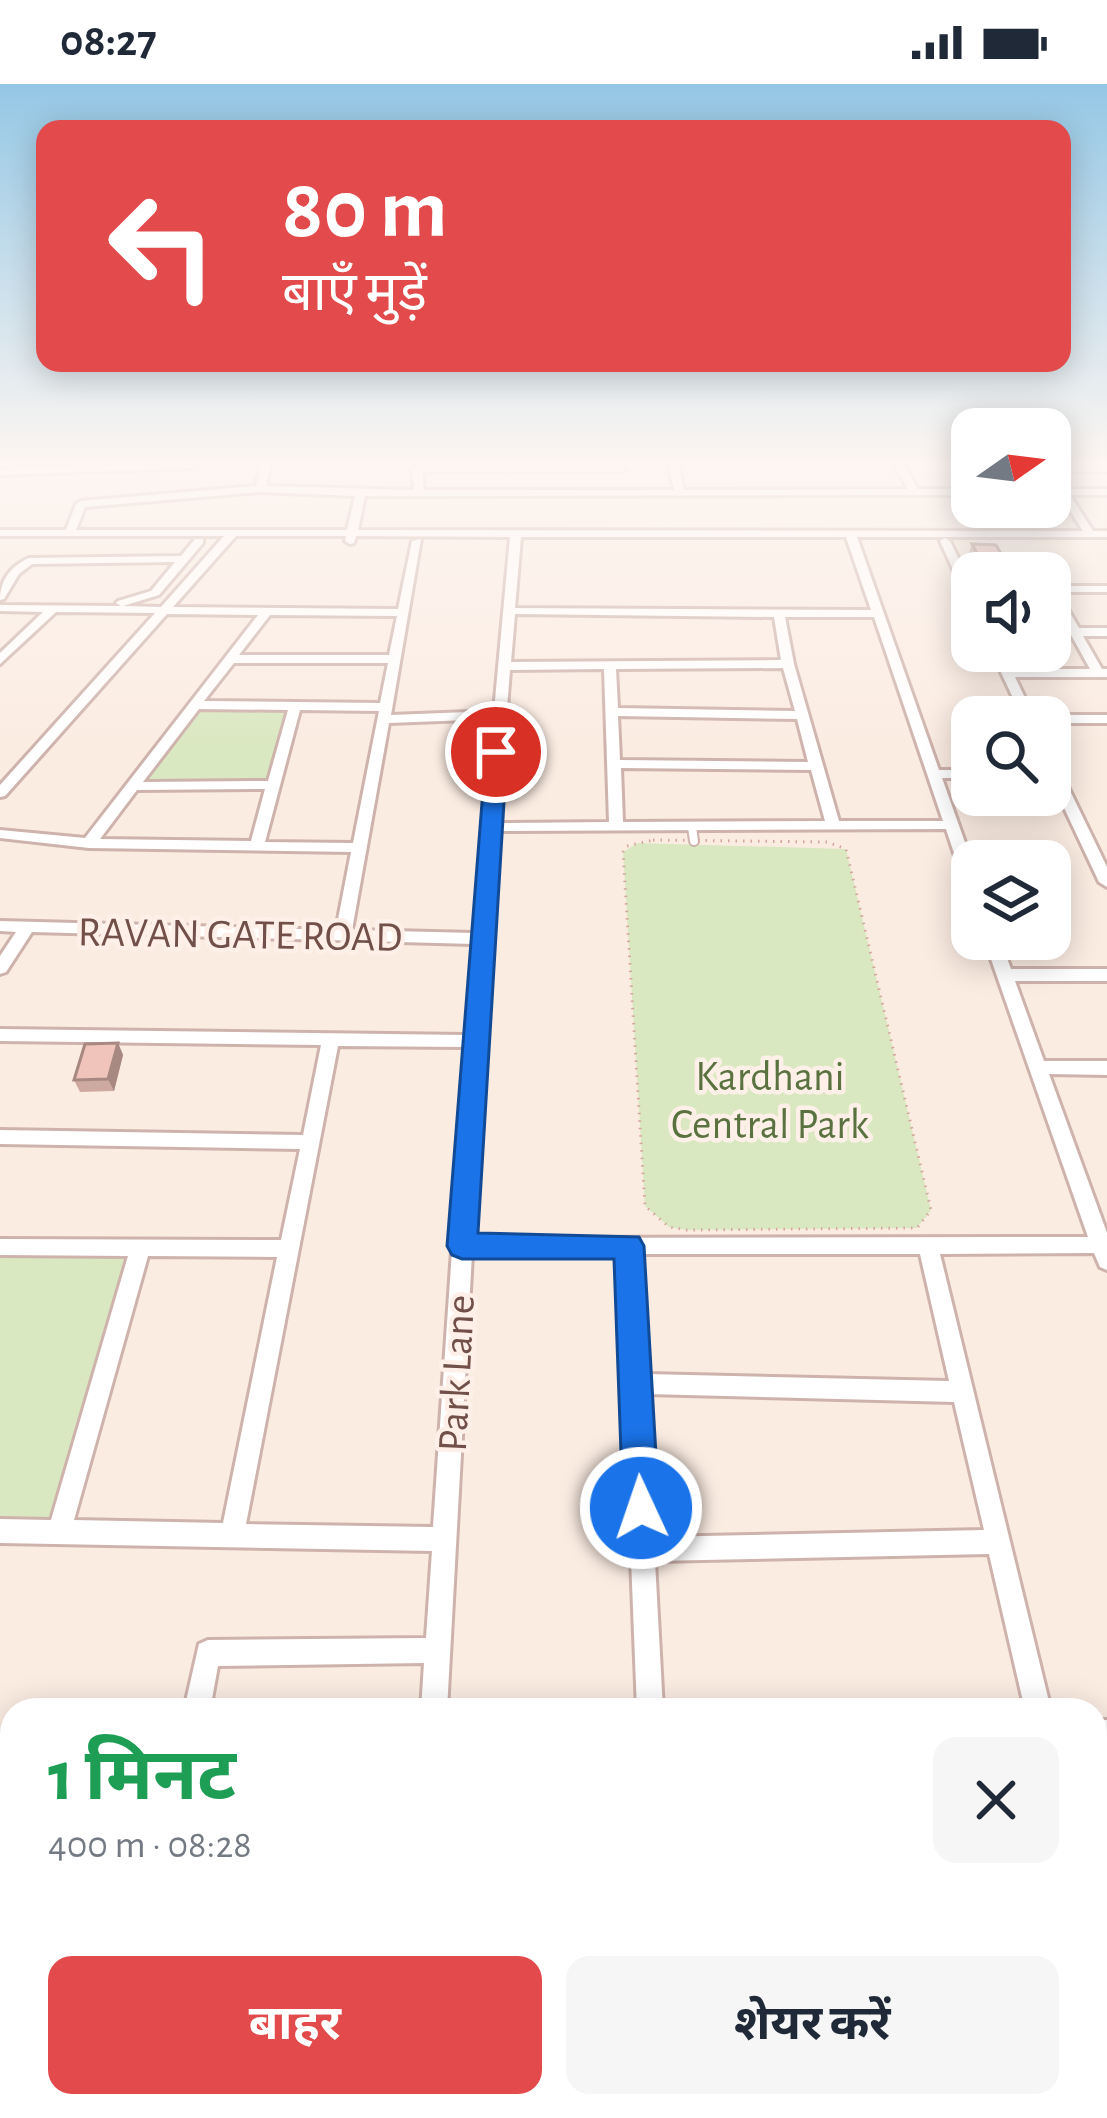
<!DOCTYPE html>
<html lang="hi">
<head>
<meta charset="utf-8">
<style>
  body { margin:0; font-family:"Alegreya Sans","Noto Sans Devanagari",sans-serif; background:#f6f6f7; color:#1f2937; height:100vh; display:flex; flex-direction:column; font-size:45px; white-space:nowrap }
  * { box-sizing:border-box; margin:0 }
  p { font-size:39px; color:#747a83 }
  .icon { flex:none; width:66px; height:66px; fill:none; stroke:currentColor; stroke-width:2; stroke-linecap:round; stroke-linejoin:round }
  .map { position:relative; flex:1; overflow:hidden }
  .details { position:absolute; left:0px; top:1614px; width:1107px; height:420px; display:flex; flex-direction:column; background:#fff; border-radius:36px 36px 0 0; box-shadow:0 6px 30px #0003 }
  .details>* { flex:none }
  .top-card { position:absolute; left:36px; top:36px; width:1035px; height:252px; border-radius:24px; box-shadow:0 6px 30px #0003; background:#e24a4b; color:#fff; overflow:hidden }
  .needle { width:78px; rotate:76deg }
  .controls { position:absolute; left:951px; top:324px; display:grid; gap:24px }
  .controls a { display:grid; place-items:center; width:120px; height:120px; border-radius:24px; background:#fff; box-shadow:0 6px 30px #0003; font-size:60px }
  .pin { position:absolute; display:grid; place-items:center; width:102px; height:102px; color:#fff; margin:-51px; border:6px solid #fff; border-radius:50%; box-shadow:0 3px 12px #0007 }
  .me { position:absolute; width:132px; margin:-66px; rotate:357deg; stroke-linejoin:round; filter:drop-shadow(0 0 9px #0008) }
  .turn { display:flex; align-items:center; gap:42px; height:252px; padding:0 48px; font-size:54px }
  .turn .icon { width:156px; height:156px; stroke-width:2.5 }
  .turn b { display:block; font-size:84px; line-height:102px }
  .round { display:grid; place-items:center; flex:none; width:126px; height:126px; border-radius:24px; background:#f6f6f7 }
  .headline { display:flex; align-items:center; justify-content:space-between; height:204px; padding:0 48px }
  h1 { font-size:72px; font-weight:700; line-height:90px; color:#1e9e55 }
  .cta { display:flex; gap:24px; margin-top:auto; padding:24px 48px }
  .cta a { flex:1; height:138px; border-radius:24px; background:#e24a4b; color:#fff; font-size:48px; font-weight:700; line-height:138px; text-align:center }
  .cta a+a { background:#f6f6f7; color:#1f2937 }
  .status { display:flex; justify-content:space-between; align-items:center; height:84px; padding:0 60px; background:#fff; direction:ltr }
  .status svg { height:33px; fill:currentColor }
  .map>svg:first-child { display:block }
</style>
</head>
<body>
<div class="status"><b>08:27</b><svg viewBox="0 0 49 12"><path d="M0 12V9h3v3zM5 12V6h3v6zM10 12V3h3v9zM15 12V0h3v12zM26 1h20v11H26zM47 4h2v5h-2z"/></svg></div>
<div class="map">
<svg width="1107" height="2034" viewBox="0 0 1107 2034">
  <rect width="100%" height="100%" fill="#fbece2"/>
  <!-- green -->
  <g fill="#dae8c1">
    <polygon points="195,621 295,622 273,701 133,702"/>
    <polygon points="638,759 846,765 931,1126 917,1144 687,1146 669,1143 645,1122 623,768"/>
    <polygon points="0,1163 140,1165 59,1448 0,1447"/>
  </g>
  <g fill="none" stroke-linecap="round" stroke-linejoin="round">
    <!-- lane casing -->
    <g stroke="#ceb3ac" stroke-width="12">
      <polyline id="lane" points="692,743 694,757"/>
    </g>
    <!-- street casing -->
    <g stroke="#ceb3ac" stroke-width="6">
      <g id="street">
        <polygon points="186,378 196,381 191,384 0,391 0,385"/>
        <path d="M261,378h10l-5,24 148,4 -2,-21 5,-3h203l5,3 -5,3h-198l2,18h250l-6,-28h10l6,28 224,-1 -16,-27h10l16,27h54v6l-607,1 -7,34 725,1 -23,-36h-10v-6h57v6h-37l23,36h14v6h-250l82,233h33v8h-30l30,84v26l-8,-5 -18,-54 -449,2 -24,407 615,-1 -104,-298h16l11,30h96v12h-92l29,80h63v14l-58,-1 58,159v37l-7,-3 -6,-14 -154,1 111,456h-26l-36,-156 -334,7 8,149h-26l-18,-456h-147l-25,456h-26l3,-47 -206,3 -8,44h-26l15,-66 9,-4 218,-2 6,-87 -432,-8v-24l51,1 77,-264 -128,-1v-16l281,1 19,-91 -300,-5v-14l303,5 18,-90 -321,-4v-12l467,6 6,-91 -441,-12 -26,40 -6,2v-18l16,-24 -16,-1v-10l336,9 15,-78 -262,-4 -89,-10v-8l85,8 173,-223 -91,-1 -162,182 -5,1v-12l155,-172 -99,-1 -56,52v-11l43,-41 -43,-1v-6l121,1 -5,-3 2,-2 33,-10 24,-29 -143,2 -13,10 -15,25 -4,1c0,-20 11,-34 29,-42l152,-2 14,-17h8v4l-44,52 -36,11 38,1 63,-71h-224v-6h66l10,-26 5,-3 175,-15zM260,408l95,4 -8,34h-271l9,-23zM236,452h110l-1,5 5,3 4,-1 2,-7 154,1 -16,174 -103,4 30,-176 -9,2 -14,68 -225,-2zM521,453h325l25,73 -356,-2zM515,530l259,3 7,43 -270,2zM270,531l127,1 -8,39h-150zM785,533h89l69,204h-104l-45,-157zM234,579h154l-8,40 -176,-2zM783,584l12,43 -177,-3 -2,-39zM604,585l5,153 -111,1 12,-153zM199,625l89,1 -20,71 -125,1zM300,626l79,1 -26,132 -88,-1zM618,632l179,3 11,43 -188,-2zM493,635l-19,214 -122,-3 37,-207zM621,684l190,2 14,51 -202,1zM265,705l-14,52 -151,-2 37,-49zM338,962l128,1 -33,480 -187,-3zM639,1170h281l29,127 -303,-7zM148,1172l129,1 -54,266 -149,-3zM647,1310l307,8 30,128 -330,7z"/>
        <polygon points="955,378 965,378 972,388 972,398"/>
        <polygon points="1050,381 1107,382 1107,388 1050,387"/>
        <polygon points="945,454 950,457 972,502 972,517 966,514 940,457"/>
        <polygon points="1050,502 1107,502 1107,508 1058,508 1079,544 1107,544 1107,552 1083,552 1102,585 1107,585 1107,593 1015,593 1034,633 1022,633 991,567 1003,567 1012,585 1090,585 1050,513"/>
        <polygon points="1050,631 1107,631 1107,639 1050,639 1050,633 1045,633"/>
        <polygon points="1050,676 1057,680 1107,783 1107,803 1099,798 1050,694"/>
        <rect x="1095" y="1636" width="12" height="26"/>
        <rect x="0" y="1653" width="12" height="26"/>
        <rect x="0" y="1955" width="12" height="30"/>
        <polygon points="1107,1963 1107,1993 1095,1995 1095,1965"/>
        <polygon points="105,2022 137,2022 135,2034 103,2034"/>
        <polygon points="387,2022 419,2022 418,2034 386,2034"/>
        <polygon points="785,2022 817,2022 819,2034 787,2034"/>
        <polygon points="1039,2022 1071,2022 1074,2034 1042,2034"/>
      </g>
    </g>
    <!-- path -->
    <polygon stroke="#d4a79e" stroke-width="3" stroke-dasharray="1.5 6" stroke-linecap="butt" points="653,756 827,758 846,765 931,1126 917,1144 687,1146 669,1143 645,1122 623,768 627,762"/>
    <!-- lane -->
    <use href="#lane" stroke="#fff" stroke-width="8"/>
    <!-- street -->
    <use href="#street" fill="#fff" fill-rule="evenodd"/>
  </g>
  <!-- wall -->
  <g fill="#cea9a0">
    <polygon points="972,460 1004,475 1001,487 976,487 968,472"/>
    <polygon points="118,959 123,971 114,1007 80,1008 74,996"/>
  </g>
  <!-- shaded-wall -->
  <polygon fill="#a88982" points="118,959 123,971 114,1007 108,995"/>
  <!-- building -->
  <g fill="#f0c4ba" stroke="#a88982" stroke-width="3">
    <polygon points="972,460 996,461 1004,475 980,475"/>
    <polygon points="118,959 108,995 74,996 85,960"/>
  </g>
  <!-- sky -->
  <linearGradient id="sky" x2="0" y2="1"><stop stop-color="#94c7e5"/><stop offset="0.57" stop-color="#fdf6f2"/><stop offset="1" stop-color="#fdf6f2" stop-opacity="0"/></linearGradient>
  <rect width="1107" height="663" fill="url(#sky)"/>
  <!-- route -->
  <polygon fill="#1a73e8" stroke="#114b97" stroke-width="3" points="496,662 507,668 478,1149 639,1153 644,1162 659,1424 653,1436 641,1441 628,1436 623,1424 614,1175 462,1175 452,1171 447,1162 486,668"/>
  <g text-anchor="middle" stroke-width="9" stroke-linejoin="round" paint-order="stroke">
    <!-- street labels -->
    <g font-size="42" fill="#724f49" stroke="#fef0e8">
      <text transform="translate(240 849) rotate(1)" y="15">RAVAN GATE ROAD</text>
      <text transform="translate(455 1289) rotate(-87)" y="15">Park Lane</text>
    </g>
    <!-- park labels -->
    <g font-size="42" fill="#59723f" stroke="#fef0e8">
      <text x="770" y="1006">Kardhani<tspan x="770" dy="48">Central Park</tspan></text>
    </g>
  </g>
</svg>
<div class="controls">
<a><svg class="needle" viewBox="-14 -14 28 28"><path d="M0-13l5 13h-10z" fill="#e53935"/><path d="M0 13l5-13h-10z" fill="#747a83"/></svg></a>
<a><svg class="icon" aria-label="sound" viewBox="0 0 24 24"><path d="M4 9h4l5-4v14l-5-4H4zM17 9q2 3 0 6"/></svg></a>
<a><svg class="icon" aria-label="search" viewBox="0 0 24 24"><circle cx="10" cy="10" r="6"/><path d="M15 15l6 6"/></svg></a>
<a><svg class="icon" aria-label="layers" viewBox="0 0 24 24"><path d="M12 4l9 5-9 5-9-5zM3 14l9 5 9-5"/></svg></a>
</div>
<div class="pin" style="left:496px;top:668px;background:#d93025"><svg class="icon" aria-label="arrive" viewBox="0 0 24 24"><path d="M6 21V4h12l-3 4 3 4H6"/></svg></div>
<svg class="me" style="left:641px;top:1424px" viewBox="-20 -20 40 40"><circle r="17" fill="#1a73e8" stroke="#fff" stroke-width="3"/><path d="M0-11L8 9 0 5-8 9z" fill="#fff"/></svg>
<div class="top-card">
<div class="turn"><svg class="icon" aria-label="left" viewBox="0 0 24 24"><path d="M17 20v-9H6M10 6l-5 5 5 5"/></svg><div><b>80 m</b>बाएँ मुड़ें</div></div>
</div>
<section class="details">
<div class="headline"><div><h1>1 मिनट</h1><p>400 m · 08:28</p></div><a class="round"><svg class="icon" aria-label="close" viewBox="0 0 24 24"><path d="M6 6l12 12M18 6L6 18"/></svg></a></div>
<div class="cta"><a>बाहर</a><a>शेयर करें</a></div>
</section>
</div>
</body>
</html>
